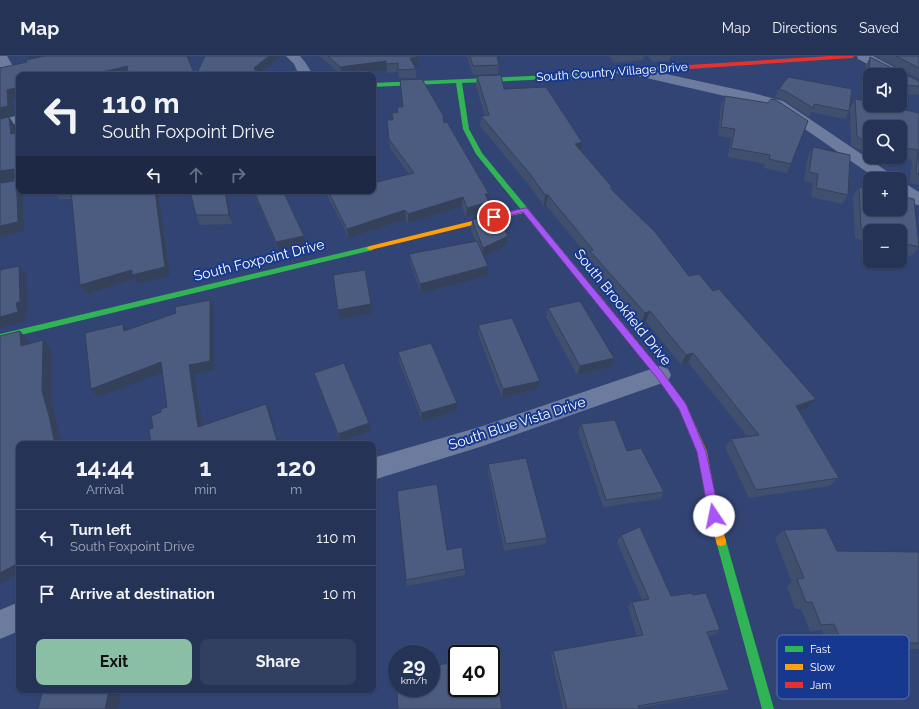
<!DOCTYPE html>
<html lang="en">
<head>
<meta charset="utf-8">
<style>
  body { margin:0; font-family:Raleway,sans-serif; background:#313f60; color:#f1f3f6; height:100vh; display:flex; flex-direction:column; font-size:15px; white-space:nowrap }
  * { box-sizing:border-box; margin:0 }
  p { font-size:13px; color:#a3aab9 }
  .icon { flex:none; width:22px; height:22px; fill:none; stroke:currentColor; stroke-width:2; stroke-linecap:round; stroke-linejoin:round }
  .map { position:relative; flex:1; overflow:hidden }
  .drawer { position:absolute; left:16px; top:385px; width:360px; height:252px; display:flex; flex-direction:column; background:#253356; border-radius:8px; box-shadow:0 1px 3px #0004,0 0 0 1px #424e6c }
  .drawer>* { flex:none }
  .banner { position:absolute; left:16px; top:16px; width:360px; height:122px; border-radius:8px; box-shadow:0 1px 3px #0004,0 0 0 1px #424e6c; background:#253356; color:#f1f3f6; overflow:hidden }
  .controls { position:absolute; left:863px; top:12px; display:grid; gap:8px }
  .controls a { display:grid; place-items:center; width:44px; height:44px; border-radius:8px; background:#253356; box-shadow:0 1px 3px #0004,0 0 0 1px #424e6c; font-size:20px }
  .speed { position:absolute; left:388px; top:589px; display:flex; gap:8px; font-size:20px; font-weight:700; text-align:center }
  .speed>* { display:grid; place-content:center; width:52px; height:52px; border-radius:50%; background:#253356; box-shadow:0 1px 3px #0004,0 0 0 1px #424e6c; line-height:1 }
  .speed small { font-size:10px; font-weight:400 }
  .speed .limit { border:2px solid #111; border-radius:6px; background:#fff; color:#111 }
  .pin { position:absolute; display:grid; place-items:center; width:34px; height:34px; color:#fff; margin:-17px; border:2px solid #fff; border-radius:50%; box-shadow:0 1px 4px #0007 }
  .me { position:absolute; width:44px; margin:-22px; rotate:349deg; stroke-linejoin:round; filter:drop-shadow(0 0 3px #0008) }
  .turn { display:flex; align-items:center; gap:14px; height:84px; padding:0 20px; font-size:18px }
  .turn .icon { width:52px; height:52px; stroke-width:2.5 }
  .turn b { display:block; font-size:28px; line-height:34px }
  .lanes { display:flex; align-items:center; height:38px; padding:0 20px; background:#0003; justify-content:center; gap:20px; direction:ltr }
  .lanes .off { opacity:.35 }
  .eta { display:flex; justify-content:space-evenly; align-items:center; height:68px; text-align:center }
  .eta b { font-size:24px; font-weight:700; line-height:28px }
  .primary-button { display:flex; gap:8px; margin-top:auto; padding:8px 20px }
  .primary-button a { flex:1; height:46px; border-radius:8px; background:#8abfa5; color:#111; font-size:16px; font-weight:700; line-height:46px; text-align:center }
  .primary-button a+a { background:#313f60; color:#f1f3f6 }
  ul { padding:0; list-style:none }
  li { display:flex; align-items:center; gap:12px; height:56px; padding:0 20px; border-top:1px solid #424e6c }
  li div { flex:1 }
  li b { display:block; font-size:15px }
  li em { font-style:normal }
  header { display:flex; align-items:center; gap:24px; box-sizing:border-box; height:56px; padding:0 20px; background:#253356; border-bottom:1px solid #424e6c }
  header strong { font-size:19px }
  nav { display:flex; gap:22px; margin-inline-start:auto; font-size:14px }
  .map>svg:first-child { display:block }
</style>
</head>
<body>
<header>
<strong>Map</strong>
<nav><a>Map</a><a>Directions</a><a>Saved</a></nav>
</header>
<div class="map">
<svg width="919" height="653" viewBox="0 0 919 653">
  <rect width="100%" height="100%" fill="#314473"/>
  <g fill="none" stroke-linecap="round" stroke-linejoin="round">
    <!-- street -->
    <g fill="#6d7c9e" fill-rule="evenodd">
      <polygon points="0,0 7,0 14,12 12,15 2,15 0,11"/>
      <polygon points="286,0 300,0 305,6 313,19 299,19 294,8"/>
      <polygon points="857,0 873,0 903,16 905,19 900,22 900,19 888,19 858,3"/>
      <polygon points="634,11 753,37 783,45 894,120 896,123 877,123 773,51 629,18 627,15 629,12"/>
      <polygon points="19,59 19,67 0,72 0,64"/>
      <polygon points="900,126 906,128 919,136 919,149 913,148 900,139"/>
      <polygon points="660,310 668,313 671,319 668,325 483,390 373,424 373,402 483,370"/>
      <polygon points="19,546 19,575 0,583 0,554"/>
    </g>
    <!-- fast -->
    <g fill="#30b455" fill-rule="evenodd">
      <polygon points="673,10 676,12 675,13 530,24 462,27 469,73 482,97 600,240 601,242 597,245 594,244 476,98 463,73 456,27 373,31 373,27 530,20"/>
      <polygon points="370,190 373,190 373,194 0,284 0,278"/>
      <polygon points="721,480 725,481 726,485 774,653 762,653 716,485 717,481"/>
    </g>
    <!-- slow -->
    <g fill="#ff9f0a" fill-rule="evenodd">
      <polygon points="525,152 528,154 527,156 370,194 366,192 370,190"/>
      <polygon points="597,239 600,240 663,317 686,348 707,396 719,460 726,485 725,489 721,490 717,489 716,485 709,460 697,396 679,353 657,321 594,244 593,242"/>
    </g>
    <!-- jam -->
    <polygon fill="#e5322d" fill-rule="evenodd" points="829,0 855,0 852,2 673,14 670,12 673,10"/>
  </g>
  <!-- wall -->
  <g fill="#414f6f">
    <polygon points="320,0 418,0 419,10 414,10 416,13 416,22 399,22 398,16 387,17 387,14 347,19 341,19"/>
    <polygon points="467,0 497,0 499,9 498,18 473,19"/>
    <polygon points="609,0 644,0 643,4 614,7"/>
    <polygon points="648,0 671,0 669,5 652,6"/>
    <polygon points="876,0 919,0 919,23 904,15 904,18 919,25 919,39 900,38 900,19 870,19 870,36 863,36 866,9 870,1 892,12 898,12"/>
    <polygon points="477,20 504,33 581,94 612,131 612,134 689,220 713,235 816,343 808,352 799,355 839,422 829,430 749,442 725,391 731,383 747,380 688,306 681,309 646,265 641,267 588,205 589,202 546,149 544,150 529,129 480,70 481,60 485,60 476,30"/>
    <polygon points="400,24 444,67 489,146 489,155 466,161 462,150 408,167 406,163 349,182 325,135 373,135 409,118 390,92 387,64 393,64 398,56 403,51"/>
    <polygon points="779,33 849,55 845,63 811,56 809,61 784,44 775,41"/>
    <polygon points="725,40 791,108 787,117 764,112 765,108 728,101 731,82 718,80 721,49"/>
    <polygon points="855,43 919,57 919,129 910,127 912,104 898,101 900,101 900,71 870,71 870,96 857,93 851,89 850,52"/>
    <polygon points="9,61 15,70 16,77 19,76 19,135 23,135 24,175 0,181 0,127 14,125 14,123 0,126 0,63"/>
    <polygon points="813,91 848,139 842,148 811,141 813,127 804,125 808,100"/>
    <polygon points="859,131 919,191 911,200 900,197 900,175 870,175 870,187 855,182 853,141"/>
    <polygon points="53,135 158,135 170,220 138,228 135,223 87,238 80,229 72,143 59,143"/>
    <polygon points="226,135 233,168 200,169 196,159"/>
    <polygon points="253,135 283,135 306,189 279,196"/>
    <polygon points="472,164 508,180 507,189 484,201 488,210 488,220 421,237 410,207 409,198 476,186 471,174"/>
    <polygon points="548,252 614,302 611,311 577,319 546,261"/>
    <polygon points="478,269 540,325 538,333 502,342 478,278"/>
    <polygon points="398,296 457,355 422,365 399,305"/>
    <polygon points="314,317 371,375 340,386"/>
    <polygon points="581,368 664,436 660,443 603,451 578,376"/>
    <polygon points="488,408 547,482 545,488 504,495 488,415"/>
    <polygon points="784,474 837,495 919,496 919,593 881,593 885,602 872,607 836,610 822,574 810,575 801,553 795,553 787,530 792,526 775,482"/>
    <polygon points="621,479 671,540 693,539 720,574 714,579 709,580 729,634 722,637 639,652 639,653 563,653 551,599 553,595 637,580 628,551 632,546 642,544 617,486"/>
    <polygon points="447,494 465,513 465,519 407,530 406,524"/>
  </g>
  <!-- shaded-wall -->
  <g fill="#35405a">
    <polygon points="27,0 40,0 28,2"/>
    <polygon points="269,0 281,0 259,19 256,19 254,12"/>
    <polygon points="418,1 419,10 411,11 410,2"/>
    <polygon points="386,5 387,14 347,19 342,19 340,11"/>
    <polygon points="128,10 131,19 89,19"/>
    <polygon points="19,31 19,41 12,43 14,59 0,63 0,52 7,34"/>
    <polygon points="9,61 15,70 17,87 11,78"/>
    <polygon points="582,86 581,96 575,88"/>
    <polygon points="16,112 19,116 19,135 23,135 24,175 0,181 0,170 17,123 0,126 0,115"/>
    <polygon points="155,135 158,135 170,220 138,228 135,223 87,238 80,229 132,214"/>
    <polygon points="225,135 226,135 233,168 229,159"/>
    <polygon points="485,138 489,138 489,155 466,161 467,152"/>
    <polygon points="545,139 548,139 546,149 544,150"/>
    <polygon points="463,141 462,150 408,167 408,158"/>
    <polygon points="405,154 406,163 349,182 347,173"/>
    <polygon points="304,180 306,189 279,196 276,186"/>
    <polygon points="508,180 507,189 482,202 483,192"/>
    <polygon points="19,210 26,219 27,255 24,256 26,265 0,272 0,261 16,247"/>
    <polygon points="488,210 488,220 421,237 420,228"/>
    <polygon points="210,244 214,253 214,314 194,318 204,379 198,371 189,309"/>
    <polygon points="371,248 372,257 340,263 338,254"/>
    <polygon points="650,255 646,265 641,267 645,257"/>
    <polygon points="123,268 129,277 124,275"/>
    <polygon points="20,275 28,284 29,299 21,290"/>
    <polygon points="43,284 51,293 51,344 57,368 61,388 55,388 42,335"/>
    <polygon points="693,297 688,306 681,309 686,299"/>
    <polygon points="614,302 611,311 577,319 580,310"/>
    <polygon points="161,306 167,315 98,341 91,333"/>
    <polygon points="540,325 538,333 502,342 503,333"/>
    <polygon points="816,343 808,352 788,359 796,350"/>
    <polygon points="457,347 457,355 422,365 421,357"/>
    <polygon points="266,348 270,356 279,388 278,388"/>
    <polygon points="369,367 371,375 340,386 338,378"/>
    <polygon points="19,507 19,518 0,528 0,517"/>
    <polygon points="109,634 121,634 118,653 105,653"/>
  </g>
  <!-- building -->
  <g fill="#4c5c81" stroke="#35405a">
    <polygon points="45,0 187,0 195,19 126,19 128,10 89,19 19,19 19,31 7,34 8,50 0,52 0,12 27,6 26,4"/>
    <polygon points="205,0 269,0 254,12 258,19 196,19"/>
    <polygon points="328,0 418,0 418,1 410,2 416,13 398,14 398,7 386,8 386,5 340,11"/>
    <polygon points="470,0 497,0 499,9 473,10"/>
    <polygon points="896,0 919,0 919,12"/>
    <polygon points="870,1 892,12 903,12 904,18 919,25 919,30 900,29 900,19 870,19 870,28 868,28"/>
    <polygon points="501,19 504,33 546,31 582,86 575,88 612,131 610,132 655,176 689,220 699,218 713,235 719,233 816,343 796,350 839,422 756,434 731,383 759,379 693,297 686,299 650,255 645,257 590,195 593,194 548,139 545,139 530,118 481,60 489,59 477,20"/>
    <polygon points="788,21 852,33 849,55 814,48 813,52 787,36 779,33"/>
    <polygon points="422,23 443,59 444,67 447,66 489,138 485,138 489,146 467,152 463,141 408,158 405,154 347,173 328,135 373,135 373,127 414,117 389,83 387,64 393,64 392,57 398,56 397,51 403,51 400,24"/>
    <polygon points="725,40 768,47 771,43 776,44 808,65 791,108 769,103 770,99 731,92 735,73 721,71"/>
    <polygon points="855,43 870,46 870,49 882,49 919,57 919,118 916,118 918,94 900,91 900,71 870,71 870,86 863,84 857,80"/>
    <polygon points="9,61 11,78 19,76 19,112 16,112 18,166 0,170 0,127 14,125 14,113 0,115 0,63"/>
    <polygon points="813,91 850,99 848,139 816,132 818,118 809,116"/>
    <polygon points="859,131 870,134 870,153 900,153 900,140 914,143 919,191 900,186 900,175 870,175 861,172"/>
    <polygon points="71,135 155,135 165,211 132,219 132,214 80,229"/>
    <polygon points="190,135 225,135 229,159 196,159"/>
    <polygon points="254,135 283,135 304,180 276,186"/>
    <polygon points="496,158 508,180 483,192 472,164"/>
    <polygon points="477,185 488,210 420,228 409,198"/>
    <polygon points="19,210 20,246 16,247 18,256 0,261 0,214"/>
    <polygon points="365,214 371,248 338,254 333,219"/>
    <polygon points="210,244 210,305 189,309 198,371 266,348 278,388 151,388 149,373 153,372 151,360 161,356 161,353 167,351 161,306 91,333 85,277 123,268 124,275 176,257 175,251"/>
    <polygon points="580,245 614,302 580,310 548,252"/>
    <polygon points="512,262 540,325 503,333 478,269"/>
    <polygon points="20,275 21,290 43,284 42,335 49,360 55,388 19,388 19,507 0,517 0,280"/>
    <polygon points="431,287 457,347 421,357 398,296"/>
    <polygon points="344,307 369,367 338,378 314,317"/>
    <polygon points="615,364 627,395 641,392 664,436 606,444 581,368"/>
    <polygon points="526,402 547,482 506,488 488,408"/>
    <polygon points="437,428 447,494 462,491 465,513 406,524 397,435"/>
    <polygon points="640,471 671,540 692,537 693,539 706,537 720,574 707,576 729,634 638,650 639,653 567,653 553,595 643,579 632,546 649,543 621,479"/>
    <polygon points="826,472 837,495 919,496 919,587 878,587 885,602 849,604 834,568 821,569 812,546 806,546 797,523 804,522 784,474"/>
    <polygon points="491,601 494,601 502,653 398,653 397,635 413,632 431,632 431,610 457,606 457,632 491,632"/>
    <polygon points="43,634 109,634 105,653 38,653"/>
  </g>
  <!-- route -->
  <polygon fill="#a855f7" stroke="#6d37a1" points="525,152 527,152 663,317 686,348 706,396 720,460 718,464 714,465 710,464 709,460 697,396 679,353 657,322 523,156 494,164 490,161 491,160"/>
  <g text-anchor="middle" stroke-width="4" stroke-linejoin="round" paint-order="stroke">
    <!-- far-street labels -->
    <g font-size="12" fill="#fff" stroke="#16388e">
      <text transform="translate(612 16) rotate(-4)" y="4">South Country Village Drive</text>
    </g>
    <!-- street labels -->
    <g font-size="14" fill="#fff" stroke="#16388e">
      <text transform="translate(259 204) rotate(-14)" y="5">South Foxpoint Drive</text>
      <text transform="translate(623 251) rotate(51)" y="5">South Brookfield Drive</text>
      <text transform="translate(517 367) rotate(-18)" y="5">South Blue Vista Drive</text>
    </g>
  </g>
  <!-- legend -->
  <rect x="777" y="579" width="132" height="64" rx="6" fill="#16388e" stroke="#5c74b0" stroke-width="1"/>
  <rect x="785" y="590" width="18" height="6" fill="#30b455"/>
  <rect x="785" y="608" width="18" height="6" fill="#ff9f0a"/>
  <rect x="785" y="626" width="18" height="6" fill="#e5322d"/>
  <g font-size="11" fill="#fff">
    <text x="810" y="597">Fast</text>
    <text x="810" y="615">Slow</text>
    <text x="810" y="633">Jam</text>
  </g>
</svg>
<div class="controls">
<a><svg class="icon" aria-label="sound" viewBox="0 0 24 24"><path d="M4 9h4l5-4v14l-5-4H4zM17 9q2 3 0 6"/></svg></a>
<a><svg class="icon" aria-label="search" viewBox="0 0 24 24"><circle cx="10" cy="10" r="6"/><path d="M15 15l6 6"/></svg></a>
<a>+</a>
<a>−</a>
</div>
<div class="speed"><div>29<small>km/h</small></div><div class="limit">40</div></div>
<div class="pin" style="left:494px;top:161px;background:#d93025"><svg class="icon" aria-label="arrive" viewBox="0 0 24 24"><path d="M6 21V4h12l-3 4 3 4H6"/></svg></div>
<svg class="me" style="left:714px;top:460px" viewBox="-20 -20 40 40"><circle r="19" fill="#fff"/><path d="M0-13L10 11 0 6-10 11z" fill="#a855f7"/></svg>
<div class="banner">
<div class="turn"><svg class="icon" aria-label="left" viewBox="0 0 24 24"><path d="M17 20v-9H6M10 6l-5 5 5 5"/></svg><div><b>110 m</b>South Foxpoint Drive</div></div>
<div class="lanes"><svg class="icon" aria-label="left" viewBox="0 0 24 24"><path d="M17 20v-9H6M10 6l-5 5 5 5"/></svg><svg class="icon off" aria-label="ahead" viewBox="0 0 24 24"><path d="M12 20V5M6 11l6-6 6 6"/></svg><svg class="icon off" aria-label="right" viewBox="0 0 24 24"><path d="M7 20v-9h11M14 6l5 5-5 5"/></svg></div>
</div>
<section class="drawer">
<div class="eta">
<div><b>14:44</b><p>Arrival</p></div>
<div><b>1</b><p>min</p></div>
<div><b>120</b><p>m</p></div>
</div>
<ul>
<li><svg class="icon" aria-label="left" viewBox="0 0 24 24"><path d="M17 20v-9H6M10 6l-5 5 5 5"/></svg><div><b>Turn left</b><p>South Foxpoint Drive</p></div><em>110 m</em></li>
<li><svg class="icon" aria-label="arrive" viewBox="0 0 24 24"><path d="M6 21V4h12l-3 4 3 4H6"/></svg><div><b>Arrive at destination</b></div><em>10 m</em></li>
</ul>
<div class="primary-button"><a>Exit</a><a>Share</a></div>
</section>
</div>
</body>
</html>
